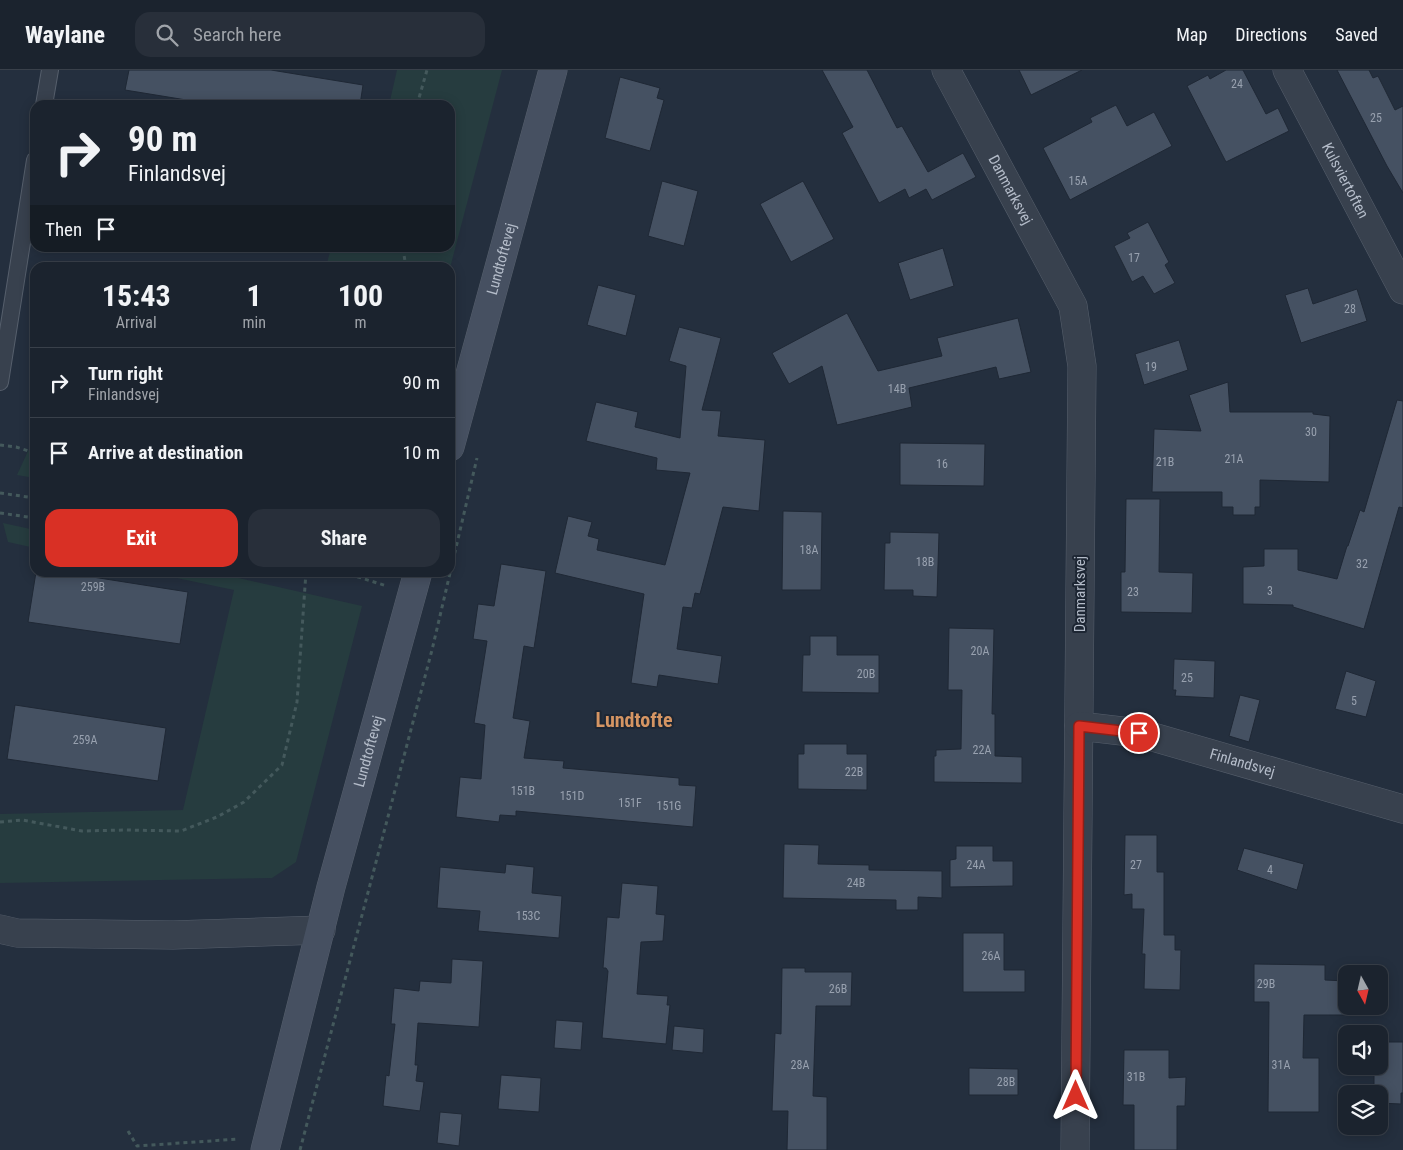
<!DOCTYPE html>
<html lang="en">
<head>
<meta charset="utf-8">
<style>
  body { margin:0; font-family:"Roboto Condensed",sans-serif; background:#282f3a; color:#f1f3f6; height:100vh; display:flex; flex-direction:column; font-size:19px; white-space:nowrap }
  * { box-sizing:border-box; margin:0 }
  p { font-size:16px; color:#a0a4aa }
  .icon { flex:none; width:28px; height:28px; fill:none; stroke:currentColor; stroke-width:2; stroke-linecap:round; stroke-linejoin:round }
  .map { position:relative; flex:1; overflow:hidden }
  .drawer { position:absolute; left:30px; top:192px; width:425px; height:315px; display:flex; flex-direction:column; background:#1b232e; border-radius:15px; box-shadow:0 2px 12px #0003,0 0 0 1px #39404a }
  .drawer>* { flex:none }
  .top-card { position:absolute; left:30px; top:30px; width:425px; height:152px; border-radius:15px; box-shadow:0 2px 12px #0003,0 0 0 1px #39404a; background:#1b232e; color:#f1f3f6; overflow:hidden }
  .needle { width:32px; rotate:172deg }
  .controls { position:absolute; left:1338px; top:895px; display:grid; gap:10px }
  .controls a { display:grid; place-items:center; width:50px; height:50px; border-radius:10px; background:#1b232e; box-shadow:0 2px 12px #0003,0 0 0 1px #39404a; font-size:25px }
  .pin { position:absolute; display:grid; place-items:center; width:42px; height:42px; color:#fff; margin:-21px; border:2px solid #fff; border-radius:50%; box-shadow:0 1px 5px #0007 }
  .me { position:absolute; width:55px; margin:-28px; rotate:0deg; stroke-linejoin:round; filter:drop-shadow(0 0 4px #0008) }
  .turn { display:flex; align-items:center; gap:18px; height:105px; padding:0 15px; font-size:22px }
  .turn .icon { width:65px; height:65px; stroke-width:2.5 }
  .turn b { display:block; font-size:35px; line-height:42px }
  .then { display:flex; align-items:center; height:48px; padding:0 15px; background:#0003; gap:10px; font-size:19px }
  .eta { display:flex; justify-content:space-evenly; align-items:center; height:85px; text-align:center }
  .eta b { font-size:30px; font-weight:700; line-height:35px }
  .primary-button { display:flex; gap:10px; margin-top:auto; padding:10px 15px }
  .primary-button a { flex:1; height:58px; border-radius:15px; background:#d93025; color:#fff; font-size:20px; font-weight:700; line-height:58px; text-align:center }
  .primary-button a+a { background:#282f3a; color:#f1f3f6 }
  ul { padding:0; list-style:none }
  li { display:flex; align-items:center; gap:15px; height:70px; padding:0 15px; border-top:1px solid #39404a }
  li div { flex:1 }
  li b { display:block; font-size:19px }
  li em { font-style:normal }
  header { display:flex; align-items:center; gap:30px; box-sizing:border-box; height:70px; padding:0 25px; background:#1b232e; border-bottom:1px solid #39404a }
  header strong { font-size:24px }
  nav { display:flex; gap:28px; margin-inline-start:auto; font-size:18px }
  .search { width:350px; height:45px; background:#282f3a; display:flex; align-items:center; gap:12px; box-sizing:border-box; padding:0 18px; border-radius:15px; color:#a0a4aa; font-size:19px }
  .map>svg:first-child { display:block }
</style>
</head>
<body>
<header>
<strong>Waylane</strong>
<div class="search"><svg class="icon" aria-label="search" viewBox="0 0 24 24"><circle cx="10" cy="10" r="6"/><path d="M15 15l6 6"/></svg>Search here</div>
<nav><a>Map</a><a>Directions</a><a>Saved</a></nav>
</header>
<div class="map">
<svg width="1403" height="1080" viewBox="0 0 1403 1080">
  <rect width="100%" height="100%" fill="#242f3e"/>
  <!-- green -->
  <g fill="#263c3f">
    <polygon points="397,0 502,0 450,198 326,197 331,178 450,178 450,35 389,35"/>
    <polygon points="35,366 35,408 17,405"/>
    <polygon points="3,453 35,460 35,478 8,472"/>
    <polygon points="153,503 217,503 362,536 296,792 272,808 0,813 0,744 183,740 234,520"/>
  </g>
  <!-- building -->
  <g fill="#455162" stroke="#1f2835">
    <polygon points="129,0 271,0 363,15 360,35 217,35 125,20"/>
    <polygon points="822,0 867,0 897,58 902,56 928,102 963,83 976,107 932,130 926,119 909,128 905,119 879,133 842,63 853,57"/>
    <polygon points="1019,0 1082,0 1031,25"/>
    <polygon points="1226,0 1243,0 1266,44 1278,38 1289,61 1226,92 1187,16 1208,5 1210,9"/>
    <polygon points="1337,0 1369,0 1373,8 1378,6 1395,40 1403,36 1403,123 1387,96"/>
    <polygon points="620,7 660,18 657,28 664,30 650,81 605,68"/>
    <polygon points="1116,35 1127,56 1154,42 1172,76 1070,130 1043,78 1092,52 1090,48"/>
    <polygon points="662,111 698,121 684,176 648,166"/>
    <polygon points="803,111 834,169 791,192 760,134"/>
    <polygon points="1148,152 1169,192 1165,195 1175,213 1154,224 1143,206 1132,212 1114,176 1130,168 1127,163"/>
    <polygon points="943,178 954,216 910,230 898,193"/>
    <polygon points="598,215 636,225 626,266 587,255"/>
    <polygon points="1308,218 1313,234 1357,219 1367,251 1301,273 1285,225"/>
    <polygon points="847,243 878,301 942,286 937,268 1018,248 1031,302 999,309 996,297 909,318 912,337 837,355 822,296 789,314 772,283"/>
    <polygon points="679,257 721,268 702,340 721,341 718,366 765,370 759,441 723,437 700,524 695,523 692,538 683,537 677,579 722,586 718,614 659,605 657,617 631,613 644,524 555,503 568,446 592,452 588,466 599,469 597,480 665,495 690,403 656,400 657,388 586,371 596,332 638,342 635,357 680,368 686,296 669,291"/>
    <polygon points="1179,270 1188,300 1144,315 1135,284"/>
    <polygon points="1228,312 1230,342 1313,342 1313,344 1330,346 1329,412 1260,410 1260,437 1255,437 1255,445 1233,445 1233,437 1222,437 1222,422 1152,422 1154,359 1201,361 1189,325"/>
    <polygon points="1397,330 1403,331 1403,438 1399,437 1364,559 1293,537 1293,535 1243,534 1243,497 1264,496 1264,479 1298,479 1298,500 1337,509 1347,476 1348,476 1360,440 1364,442"/>
    <polygon points="900,373 985,374 984,416 900,415"/>
    <polygon points="1126,429 1160,429 1159,502 1193,503 1192,543 1121,542 1121,502 1125,502"/>
    <polygon points="783,441 822,442 821,520 782,520"/>
    <polygon points="890,462 939,463 937,527 913,526 913,520 884,520 885,473 890,473"/>
    <polygon points="501,494 546,501 534,578 524,576 513,648 530,651 524,688 564,691 563,698 679,708 679,715 696,716 693,757 516,741 516,746 500,745 499,752 456,747 460,707 481,709 485,655 474,653 487,571 473,569 478,534 494,536"/>
    <polygon points="36,502 61,502 188,522 180,574 28,552"/>
    <polygon points="949,558 994,559 992,644 995,644 995,686 1022,687 1022,713 934,712 934,686 936,686 936,680 961,679 962,620 948,620"/>
    <polygon points="810,566 837,566 837,585 879,585 879,623 802,622 803,585 810,585"/>
    <polygon points="1174,589 1215,591 1214,628 1175,626 1176,620 1173,620"/>
    <polygon points="1346,601 1376,611 1366,647 1335,639"/>
    <polygon points="1240,625 1260,630 1249,672 1229,666"/>
    <polygon points="15,635 166,658 158,711 7,689"/>
    <polygon points="804,674 847,674 847,684 867,684 867,720 798,719 798,684 804,684"/>
    <polygon points="1125,765 1157,765 1157,802 1164,802 1164,865 1175,865 1175,880 1181,880 1180,920 1144,919 1145,884 1142,884 1144,839 1132,839 1132,824 1124,825"/>
    <polygon points="784,774 819,775 818,794 869,795 869,800 942,801 942,828 918,827 918,840 896,840 896,830 783,828"/>
    <polygon points="956,776 993,776 993,791 1013,791 1013,816 950,817 950,790 956,789"/>
    <polygon points="1244,778 1304,794 1297,820 1237,800"/>
    <polygon points="506,794 534,797 532,823 562,826 559,868 478,861 480,841 437,838 440,797 505,803"/>
    <polygon points="622,813 658,816 656,844 665,845 663,871 641,872 637,924 668,926 667,935 670,935 666,974 602,968 608,901 606,898 603,898 607,847 619,848"/>
    <polygon points="963,863 1004,863 1004,900 1025,900 1025,922 963,922"/>
    <polygon points="452,889 483,891 479,957 418,953 415,995 418,995 416,1011 424,1012 420,1041 383,1036 386,1005 389,1006 395,954 391,954 394,918 419,921 420,911 451,913"/>
    <polygon points="1254,894 1325,895 1325,910 1346,911 1346,945 1304,945 1303,988 1319,988 1319,1042 1268,1042 1269,932 1254,932"/>
    <polygon points="782,898 805,898 805,902 852,902 851,936 816,936 813,1026 827,1027 827,1080 787,1080 788,1041 772,1041 775,963 781,964"/>
    <polygon points="556,950 583,952 581,980 554,978"/>
    <polygon points="674,956 704,959 703,983 672,980"/>
    <polygon points="1379,972 1403,972 1403,1023 1401,1023 1401,1034 1379,1033 1379,1024 1374,1024 1374,996 1379,996"/>
    <polygon points="1124,980 1169,980 1169,1008 1186,1007 1185,1036 1177,1036 1177,1080 1134,1080 1134,1035 1123,1035"/>
    <polygon points="969,998 1018,999 1018,1025 969,1025"/>
    <polygon points="501,1005 541,1008 539,1042 498,1039"/>
    <polygon points="440,1042 462,1044 459,1076 437,1073"/>
  </g>
  <g fill="none" stroke-linecap="round" stroke-linejoin="round">
    <!-- lane casing -->
    <g stroke="#565f6c" stroke-width="18">
      <g id="lane">
        <polyline points="44,35 50,0"/>
        <polyline points="0,312 35,90"/>
      </g>
    </g>
    <!-- street casing -->
    <g stroke="#565f6c" stroke-width="29">
      <g id="street">
        <path id="s1" d="M946,0l127,236 9,60 -7,784"/>
        <path id="s2" d="M1287,0l116,220"/>
        <path id="s3" d="M1079,656l60,7 264,76"/>
        <polyline points="0,859 17,863 173,865 321,860"/>
      </g>
    </g>
    <!-- secondary casing -->
    <g stroke="#565f6c" stroke-width="29">
      <g id="secondary">
        <path id="s4" d="M450,377l103,-377"/>
        <path id="s5" d="M265,1080l66,-263 87,-315"/>
      </g>
    </g>
    <!-- path -->
    <g stroke="#44595c" stroke-width="3" stroke-dasharray="4 4" stroke-linecap="butt">
      <polyline points="417,35 427,0"/>
      <polyline points="403,178 406,198"/>
      <polyline points="0,375 16,377 35,383"/>
      <polyline points="0,423 35,428"/>
      <polyline points="0,443 35,448"/>
      <polyline points="342,502 387,516"/>
      <polyline points="0,752 22,750 82,761 126,760 181,761 217,747 244,732 282,695 297,632 306,502"/>
      <polyline points="128,1061 137,1076 239,1069"/>
      <polyline points="300,1080 432,580 477,388"/>
    </g>
    <!-- lane -->
    <use href="#lane" stroke="#38414e" stroke-width="16"/>
    <!-- street -->
    <use href="#street" stroke="#38414e" stroke-width="28"/>
    <!-- secondary -->
    <use href="#secondary" stroke="#465061" stroke-width="28"/>
  </g>
  <g fill="none" stroke-linecap="round" stroke-linejoin="round">
    <!-- route casing -->
    <g stroke="#8d1f18" stroke-width="12">
      <polyline id="route" points="1076,1026 1079,656 1139,663"/>
    </g>
    <!-- route -->
    <use href="#route" stroke="#d93025" stroke-width="9"/>
  </g>
  <g text-anchor="middle" stroke-width="4" stroke-linejoin="round" paint-order="stroke">
    <!-- number labels -->
    <g font-size="12" fill="#98a1af">
      <text x="1237" y="18">24</text>
      <text x="1376" y="52">25</text>
      <text x="1078" y="115">15A</text>
      <text x="1134" y="192">17</text>
      <text x="1350" y="243">28</text>
      <text x="1151" y="301">19</text>
      <text x="897" y="323">14B</text>
      <text x="1311" y="366">30</text>
      <text x="1234" y="393">21A</text>
      <text x="1165" y="396">21B</text>
      <text x="942" y="398">16</text>
      <text x="809" y="484">18A</text>
      <text x="925" y="496">18B</text>
      <text x="1362" y="498">32</text>
      <text x="93" y="521">259B</text>
      <text x="1270" y="525">3</text>
      <text x="1133" y="526">23</text>
      <text x="980" y="585">20A</text>
      <text x="866" y="608">20B</text>
      <text x="1187" y="612">25</text>
      <text x="1354" y="635">5</text>
      <text x="85" y="674">259A</text>
      <text x="982" y="684">22A</text>
      <text x="854" y="706">22B</text>
      <text x="523" y="725">151B</text>
      <text x="572" y="730">151D</text>
      <text x="630" y="737">151F</text>
      <text x="669" y="740">151G</text>
      <text x="976" y="799">24A</text>
      <text x="1136" y="799">27</text>
      <text x="1270" y="804">4</text>
      <text x="856" y="817">24B</text>
      <text x="528" y="850">153C</text>
      <text x="991" y="890">26A</text>
      <text x="1266" y="918">29B</text>
      <text x="838" y="923">26B</text>
      <text x="800" y="999">28A</text>
      <text x="1281" y="999">31A</text>
      <text x="1136" y="1011">31B</text>
      <text x="1006" y="1016">28B</text>
    </g>
    <!-- street labels -->
    <g font-size="15" fill="#b4bcc9" stroke="#1d2633">
      <text dy="5" stroke="none"><textPath href="#s2" startOffset="125">Kulsviertoften</textPath></text>
      <text dy="5" stroke="none"><textPath href="#s1" startOffset="136">Danmarksvej</textPath></text>
      <text dy="5" stroke="none"><textPath href="#s4" startOffset="195">Lundtoftevej</textPath></text>
      <text transform="translate(1080 524) rotate(-90)" y="5">Danmarksvej</text>
      <text dy="5" stroke="none"><textPath href="#s5" startOffset="412">Lundtoftevej</textPath></text>
      <text dy="5" stroke="none"><textPath href="#s3" startOffset="168">Finlandsvej</textPath></text>
    </g>
    <!-- district labels -->
    <g font-size="20" font-weight="bold" fill="#d59563" stroke="#1d2633">
      <text x="634" y="657">Lundtofte</text>
    </g>
  </g>
</svg>
<div class="controls">
<a><svg class="needle" viewBox="-14 -14 28 28"><path d="M0-13l5 13h-10z" fill="#e53935"/><path d="M0 13l5-13h-10z" fill="#a0a4aa"/></svg></a>
<a><svg class="icon" aria-label="sound" viewBox="0 0 24 24"><path d="M4 9h4l5-4v14l-5-4H4zM17 9q2 3 0 6"/></svg></a>
<a><svg class="icon" aria-label="layers" viewBox="0 0 24 24"><path d="M12 4l9 5-9 5-9-5zM3 14l9 5 9-5"/></svg></a>
</div>
<div class="pin" style="left:1139px;top:663px;background:#d93025"><svg class="icon" aria-label="arrive" viewBox="0 0 24 24"><path d="M6 21V4h12l-3 4 3 4H6"/></svg></div>
<svg class="me" style="left:1076px;top:1026px" viewBox="-20 -20 40 40"><path d="M0-17L14 15 0 8-14 15z" fill="#d93025" stroke="#fff" stroke-width="4"/></svg>
<div class="top-card">
<div class="turn"><svg class="icon" aria-label="right" viewBox="0 0 24 24"><path d="M7 20v-9h11M14 6l5 5-5 5"/></svg><div><b>90 m</b>Finlandsvej</div></div>
<div class="then">Then<svg class="icon" aria-label="arrive" viewBox="0 0 24 24"><path d="M6 21V4h12l-3 4 3 4H6"/></svg></div>
</div>
<section class="drawer">
<div class="eta">
<div><b>15:43</b><p>Arrival</p></div>
<div><b>1</b><p>min</p></div>
<div><b>100</b><p>m</p></div>
</div>
<ul>
<li><svg class="icon" aria-label="right" viewBox="0 0 24 24"><path d="M7 20v-9h11M14 6l5 5-5 5"/></svg><div><b>Turn right</b><p>Finlandsvej</p></div><em>90 m</em></li>
<li><svg class="icon" aria-label="arrive" viewBox="0 0 24 24"><path d="M6 21V4h12l-3 4 3 4H6"/></svg><div><b>Arrive at destination</b></div><em>10 m</em></li>
</ul>
<div class="primary-button"><a>Exit</a><a>Share</a></div>
</section>
</div>
</body>
</html>
